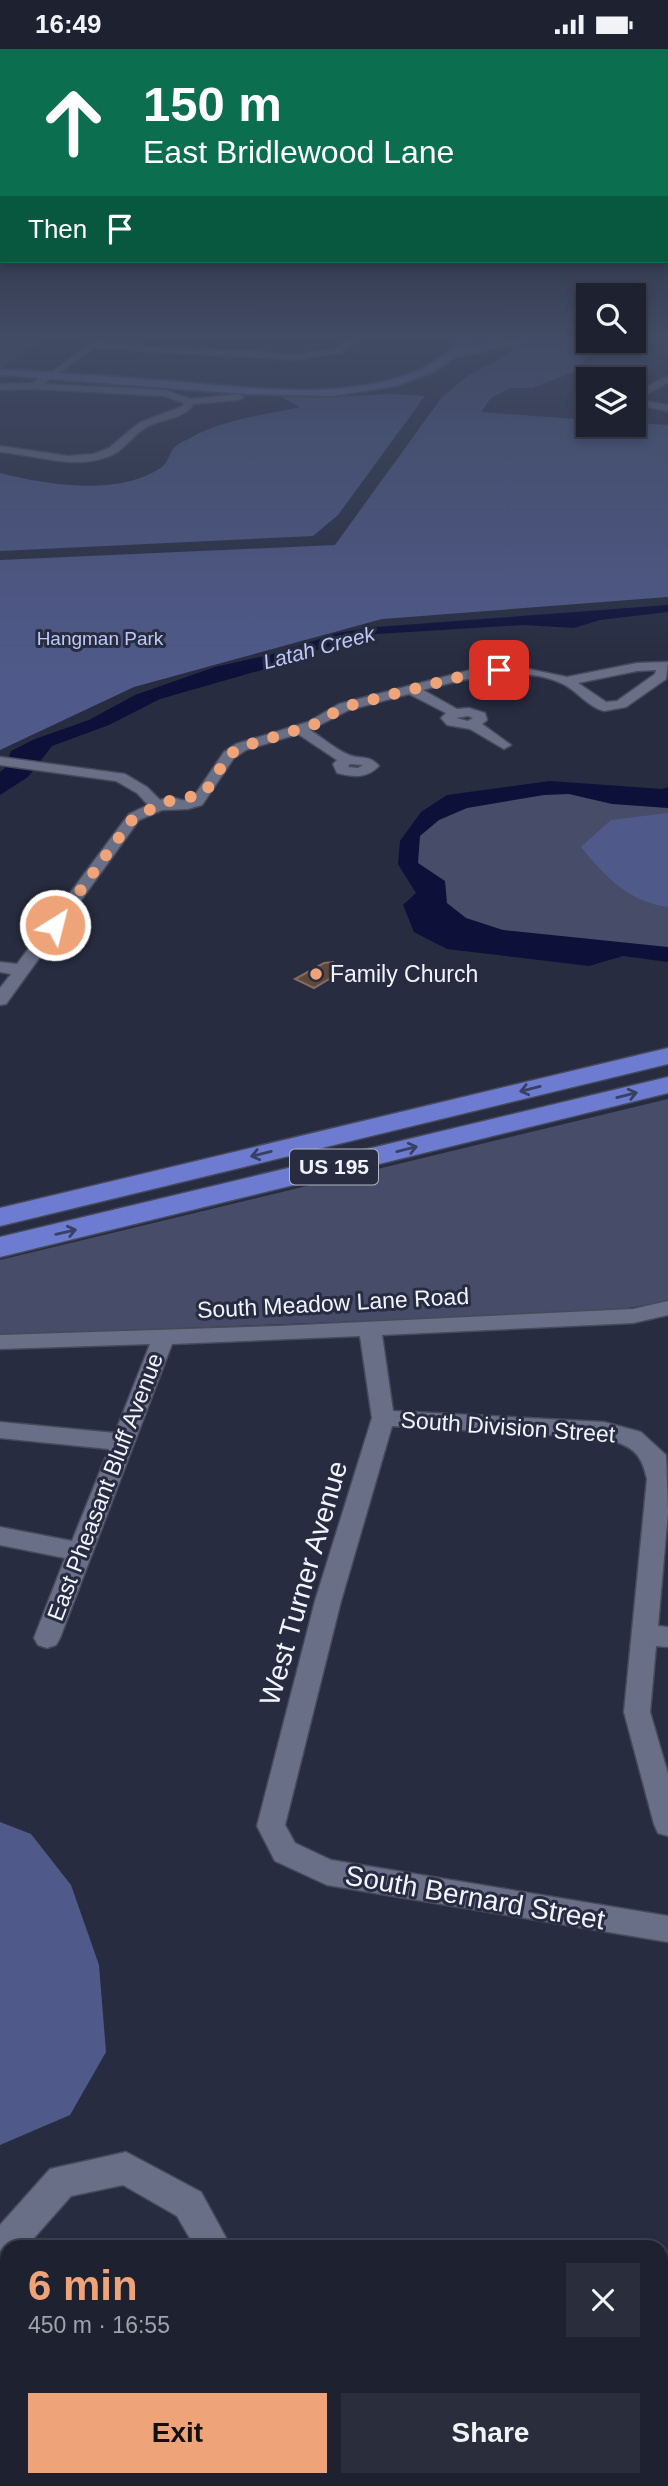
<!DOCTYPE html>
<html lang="en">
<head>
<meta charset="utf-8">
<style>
  body { margin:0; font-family:Helvetica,sans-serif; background:#2a2e3c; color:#f1f3f6; height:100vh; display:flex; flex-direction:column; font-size:26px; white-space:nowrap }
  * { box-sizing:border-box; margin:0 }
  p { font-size:23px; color:#a0a3ab }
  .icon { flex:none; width:38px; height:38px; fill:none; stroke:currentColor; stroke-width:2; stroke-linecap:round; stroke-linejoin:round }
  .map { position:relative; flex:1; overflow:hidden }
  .drawer { position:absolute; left:0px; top:2191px; width:668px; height:247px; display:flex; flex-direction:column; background:#1d2130; border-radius:21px 21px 0 0; box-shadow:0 4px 10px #0003,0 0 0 2px #3b3e4c }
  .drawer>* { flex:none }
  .banner { position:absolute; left:0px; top:0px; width:668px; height:214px; box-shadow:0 4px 10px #0003,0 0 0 2px #3b3e4c; background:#0b6e4f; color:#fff; overflow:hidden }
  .controls { position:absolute; left:576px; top:234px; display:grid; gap:14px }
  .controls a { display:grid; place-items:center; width:70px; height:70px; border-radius:0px; background:#1d2130; box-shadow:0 4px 10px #0003,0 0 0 2px #3b3e4c; font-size:35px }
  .pin { position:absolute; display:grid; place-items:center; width:60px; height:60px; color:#fff; margin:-30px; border-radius:14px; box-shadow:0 4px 10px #0006 }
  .me { position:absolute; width:77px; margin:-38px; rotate:36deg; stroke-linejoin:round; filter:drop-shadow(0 0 5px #0008) }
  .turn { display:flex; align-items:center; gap:24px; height:147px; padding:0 28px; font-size:32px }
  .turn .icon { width:91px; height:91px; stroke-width:2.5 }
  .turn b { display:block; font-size:49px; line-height:60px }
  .then { display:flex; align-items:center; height:66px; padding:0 28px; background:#0003; gap:14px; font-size:26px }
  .round { display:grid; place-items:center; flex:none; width:74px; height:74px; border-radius:0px; background:#2a2e3c }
  .headline { display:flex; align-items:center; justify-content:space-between; height:119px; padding:0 28px }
  h1 { font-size:42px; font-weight:700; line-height:52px; color:#efa378 }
  .cta { display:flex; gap:14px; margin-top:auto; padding:14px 28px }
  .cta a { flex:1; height:80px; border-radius:0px; background:#efa378; color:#111; font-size:28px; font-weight:700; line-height:80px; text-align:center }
  .cta a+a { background:#2a2e3c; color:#f1f3f6 }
  .status { display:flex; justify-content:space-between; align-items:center; height:49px; padding:0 35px; background:#1d2130; direction:ltr }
  .status svg { height:19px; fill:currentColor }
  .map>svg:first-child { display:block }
</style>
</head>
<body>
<div class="status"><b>16:49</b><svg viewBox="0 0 49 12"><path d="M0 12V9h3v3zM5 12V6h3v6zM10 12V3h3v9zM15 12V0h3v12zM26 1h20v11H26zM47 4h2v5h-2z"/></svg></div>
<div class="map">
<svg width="668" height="2437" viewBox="0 0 668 2437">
  <rect width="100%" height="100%" fill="#272c40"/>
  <!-- green -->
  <g fill="#474d69">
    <polygon points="0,285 52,285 0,319"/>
    <polygon points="561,738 668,749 668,904 450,876 407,813 410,790 429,767"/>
    <polygon points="668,1050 668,1252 605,1263 0,1286 0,1211"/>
  </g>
  <!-- forest -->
  <g fill="#505a8a">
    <polygon points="573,285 588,285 588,292 634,292 634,285 668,285 668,294 637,293 589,308 571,324 532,339 510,339 491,349 481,363 588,371 588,376 634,376 634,374 668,376 668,548 382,570 134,638 0,701 0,511 335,496 442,348 469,326 507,306 512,299 509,295"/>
    <path d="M274,344l55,4 60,-3 36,2 -87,119 -25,21 -313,15v-78c48,12 119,24 162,-6 6,-5 7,-13 11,-18 4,-5 13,-9 19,-12 33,-18 72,-22 108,-30z"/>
    <path d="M668,764v94c-41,-6 -62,-30 -87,-60l30,-27z"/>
    <polygon points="0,1773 31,1785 71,1836 99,1916 106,2003 70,2066 0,2096"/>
  </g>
  <!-- water -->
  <g fill="#0d1039">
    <polygon points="668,556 668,563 600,571 574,579 523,576 377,585 314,602 293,612 160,650 109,676 52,697 28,728 0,746 0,723 4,720 11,702 35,690 89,671 135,646 215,618 277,604 337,584 376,578"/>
    <polygon points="550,732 662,740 668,738 668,759 612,755 569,745 544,746 467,759 439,771 420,787 418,814 445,832 447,854 466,869 503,881 668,898 668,913 623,907 589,917 447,900 414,883 403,856 416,844 398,815 400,792 421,763 447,746"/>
  </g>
  <!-- building -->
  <polygon fill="#5e473b" stroke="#846b5e" stroke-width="2" points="333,913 337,916 339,924 314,939 295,930 324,914"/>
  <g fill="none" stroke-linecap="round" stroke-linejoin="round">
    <!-- minor casing -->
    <g stroke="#464a5a" stroke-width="3">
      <g id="minor">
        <path d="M103,285l4,3 -6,6 195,11 39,-5 22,-15h9l-16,15 -10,4 -44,7 -202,-12 -51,36 122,6 25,9 49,-5 5,3 -5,3 -46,4c-6,14 -30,15 -42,21 -16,6 -24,23 -39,30 -35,16 -76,0 -112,-3v-6l68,10 26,-2 15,-6 30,-25 44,-17 1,-3 -20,-7 -129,-7 -35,1v-6l33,-1 8,-7h6z"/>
        <polygon points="584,317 605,321 588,331 588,350 583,347 577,333 592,322 584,321"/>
        <polygon points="668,327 668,334 640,348 644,352 668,356 668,362 638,356 634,352 634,344"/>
        <path d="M668,613l-2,17 -40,28 -22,4c-16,-4 -27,-20 -41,-27 -43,-21 -98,-5 -140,6l34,19 12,-1 16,5 2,7 -5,4 29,21 -7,4 -34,-20 -23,-4 -6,-7 5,-5 -37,-19 -60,16 -39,20c13,8 25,19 39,25 12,5 20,-1 30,11 -13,13 -25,11 -42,7l-4,-9 4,-4 -39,-26 -52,16 -12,8 -32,47 -14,4 -26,1 -23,10 -133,184 -6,1v-17l11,-14 -11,-2v-10l17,2 112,-150 19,-9 -11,-12 -21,-12 -116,-16v-8l125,17 22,13 13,13 11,-3c9,2 11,5 21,2l32,-47 12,-8 72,-22 31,-18 143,-37 32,-1 53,11 70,-14zM656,621l-1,4 -38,27 -11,1 -28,-19 59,-12zM468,667l5,2 -5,3 -12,-3zM350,715l12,1h1l-5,3 -10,-1z"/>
        <path d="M668,1252v14l-35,8 -251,12 11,76 211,11 37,10 25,23 2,57 -10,114 10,1v20l-12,-1 -6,66 18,62v62l-10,-3 -4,-9 -30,-112 23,-233c-6,-28 -16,-33 -43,-41l-212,-12 -51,175 -56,224 10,18 36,17 337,56v26l-341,-57 -52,-24 -18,-35 58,-225 57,-183 -12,-82 -188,8 -112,294 -4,7 -9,3 -9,-3 -4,-7 31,-80 -65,-13v-18l72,14 37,-92 -109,-11v-16l115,11 35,-89 -150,5v-14l279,-9 354,-17z"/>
        <polygon points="126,2103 201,2143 231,2198 195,2198 177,2167 123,2136 71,2147 26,2198 7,2198 7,2230 0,2233 0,2176 50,2120"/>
        <polygon points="668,2306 668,2342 662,2344 662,2308"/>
      </g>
    </g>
    <!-- major casing -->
    <g stroke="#464a5a" stroke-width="4">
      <path id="major" d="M468,285h12l-14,14 76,-14h28l-115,23 -24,16 -36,13 -62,10 -89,-2 -244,-19v-6c60,4 120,8 180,13 78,6 162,19 237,-11 19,-8 36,-23 51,-37z"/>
    </g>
    <!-- highway casing -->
    <g stroke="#464a5a" stroke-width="3">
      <g id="highway">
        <polygon points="668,999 668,1015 0,1177 0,1159"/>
        <polygon points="668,1028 668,1044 0,1208 0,1188"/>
      </g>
    </g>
    <!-- minor -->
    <use href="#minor" fill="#696f87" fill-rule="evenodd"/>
    <!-- major -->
    <use href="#major" fill="#6b77b3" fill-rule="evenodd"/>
    <!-- highway -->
    <use href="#highway" fill="#6d7cd1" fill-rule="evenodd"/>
  </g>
  <!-- one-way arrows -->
  <defs><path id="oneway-shaft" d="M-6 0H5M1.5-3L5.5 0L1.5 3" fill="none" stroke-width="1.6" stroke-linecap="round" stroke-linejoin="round" transform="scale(1.75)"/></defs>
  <g stroke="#384064">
    <use href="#oneway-shaft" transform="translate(530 1040) rotate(166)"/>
    <use href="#oneway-shaft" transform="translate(627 1046) rotate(-14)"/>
    <use href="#oneway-shaft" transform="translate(407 1100) rotate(-14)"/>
    <use href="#oneway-shaft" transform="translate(261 1105) rotate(166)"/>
    <use href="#oneway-shaft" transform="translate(66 1183) rotate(-13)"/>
  </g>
  <!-- sky -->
  <linearGradient id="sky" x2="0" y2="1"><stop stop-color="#151823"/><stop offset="0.46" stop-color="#414b64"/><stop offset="1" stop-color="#414b64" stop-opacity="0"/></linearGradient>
  <rect width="668" height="626" fill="url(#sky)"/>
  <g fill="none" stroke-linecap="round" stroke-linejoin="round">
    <!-- route -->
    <polyline stroke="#efa378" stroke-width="12" stroke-dasharray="0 21.6" points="55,876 134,768 169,752 204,745 229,706 241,698 313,676 344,658 482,622 499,621"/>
  </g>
  <!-- markers -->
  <circle fill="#efa378" stroke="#272c40" stroke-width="2.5" cx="316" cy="925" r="7"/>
  <g text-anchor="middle" stroke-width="6" stroke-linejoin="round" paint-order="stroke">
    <!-- far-park labels -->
    <g font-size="19" fill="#bec9f7" stroke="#272c40">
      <text x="100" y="596">Hangman Park</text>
    </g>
    <!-- far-water labels -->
    <g font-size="21" font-style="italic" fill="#bec9f7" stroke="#272c40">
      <text transform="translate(319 599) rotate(-15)" y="7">Latah Creek</text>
    </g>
    <!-- shield labels -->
    <rect fill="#272c40" stroke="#b4b8c6" stroke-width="2" x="290" y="1100.5" width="88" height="35" rx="5"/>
    <g font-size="21" font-weight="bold" fill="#f1f4ff">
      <text x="334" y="1125">US 195</text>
    </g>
    <!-- poi labels -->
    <g font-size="23" fill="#f1f4ff" stroke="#272c40" text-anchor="start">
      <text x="330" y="933">Family Church</text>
    </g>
    <!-- street labels -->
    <g font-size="23" fill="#f1f4ff" stroke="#272c40">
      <text transform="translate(333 1254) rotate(-3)" y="8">South Meadow Lane Road</text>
      <text transform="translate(508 1378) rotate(4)" y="8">South Division Street</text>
      <text transform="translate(105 1438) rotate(-69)" y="8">East Pheasant Bluff Avenue</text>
    </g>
    <!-- near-street labels -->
    <g font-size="28" fill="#f1f4ff" stroke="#272c40">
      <text transform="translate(303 1534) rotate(-74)" y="10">West Turner Avenue</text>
      <text transform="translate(475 1848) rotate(10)" y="10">South Bernard Street</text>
    </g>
  </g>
</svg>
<div class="controls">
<a><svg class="icon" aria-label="search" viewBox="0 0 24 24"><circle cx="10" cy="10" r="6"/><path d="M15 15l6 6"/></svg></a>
<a><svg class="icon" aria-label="layers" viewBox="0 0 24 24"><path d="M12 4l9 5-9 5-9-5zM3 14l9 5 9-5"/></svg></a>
</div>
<div class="pin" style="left:499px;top:621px;background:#d93025"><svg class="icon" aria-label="arrive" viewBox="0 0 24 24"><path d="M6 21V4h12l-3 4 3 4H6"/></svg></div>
<svg class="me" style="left:55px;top:876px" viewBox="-20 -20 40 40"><circle r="17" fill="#efa378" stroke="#fff" stroke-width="3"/><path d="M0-11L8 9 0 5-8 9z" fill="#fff"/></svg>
<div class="banner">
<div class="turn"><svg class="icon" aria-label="ahead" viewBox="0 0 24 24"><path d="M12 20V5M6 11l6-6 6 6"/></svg><div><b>150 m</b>East Bridlewood Lane</div></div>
<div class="then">Then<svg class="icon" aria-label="arrive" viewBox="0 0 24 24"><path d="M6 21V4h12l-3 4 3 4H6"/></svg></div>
</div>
<section class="drawer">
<div class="headline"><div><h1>6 min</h1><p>450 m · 16:55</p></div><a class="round"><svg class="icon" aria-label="close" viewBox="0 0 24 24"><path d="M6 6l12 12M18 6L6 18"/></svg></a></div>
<div class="cta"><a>Exit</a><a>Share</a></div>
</section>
</div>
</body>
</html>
